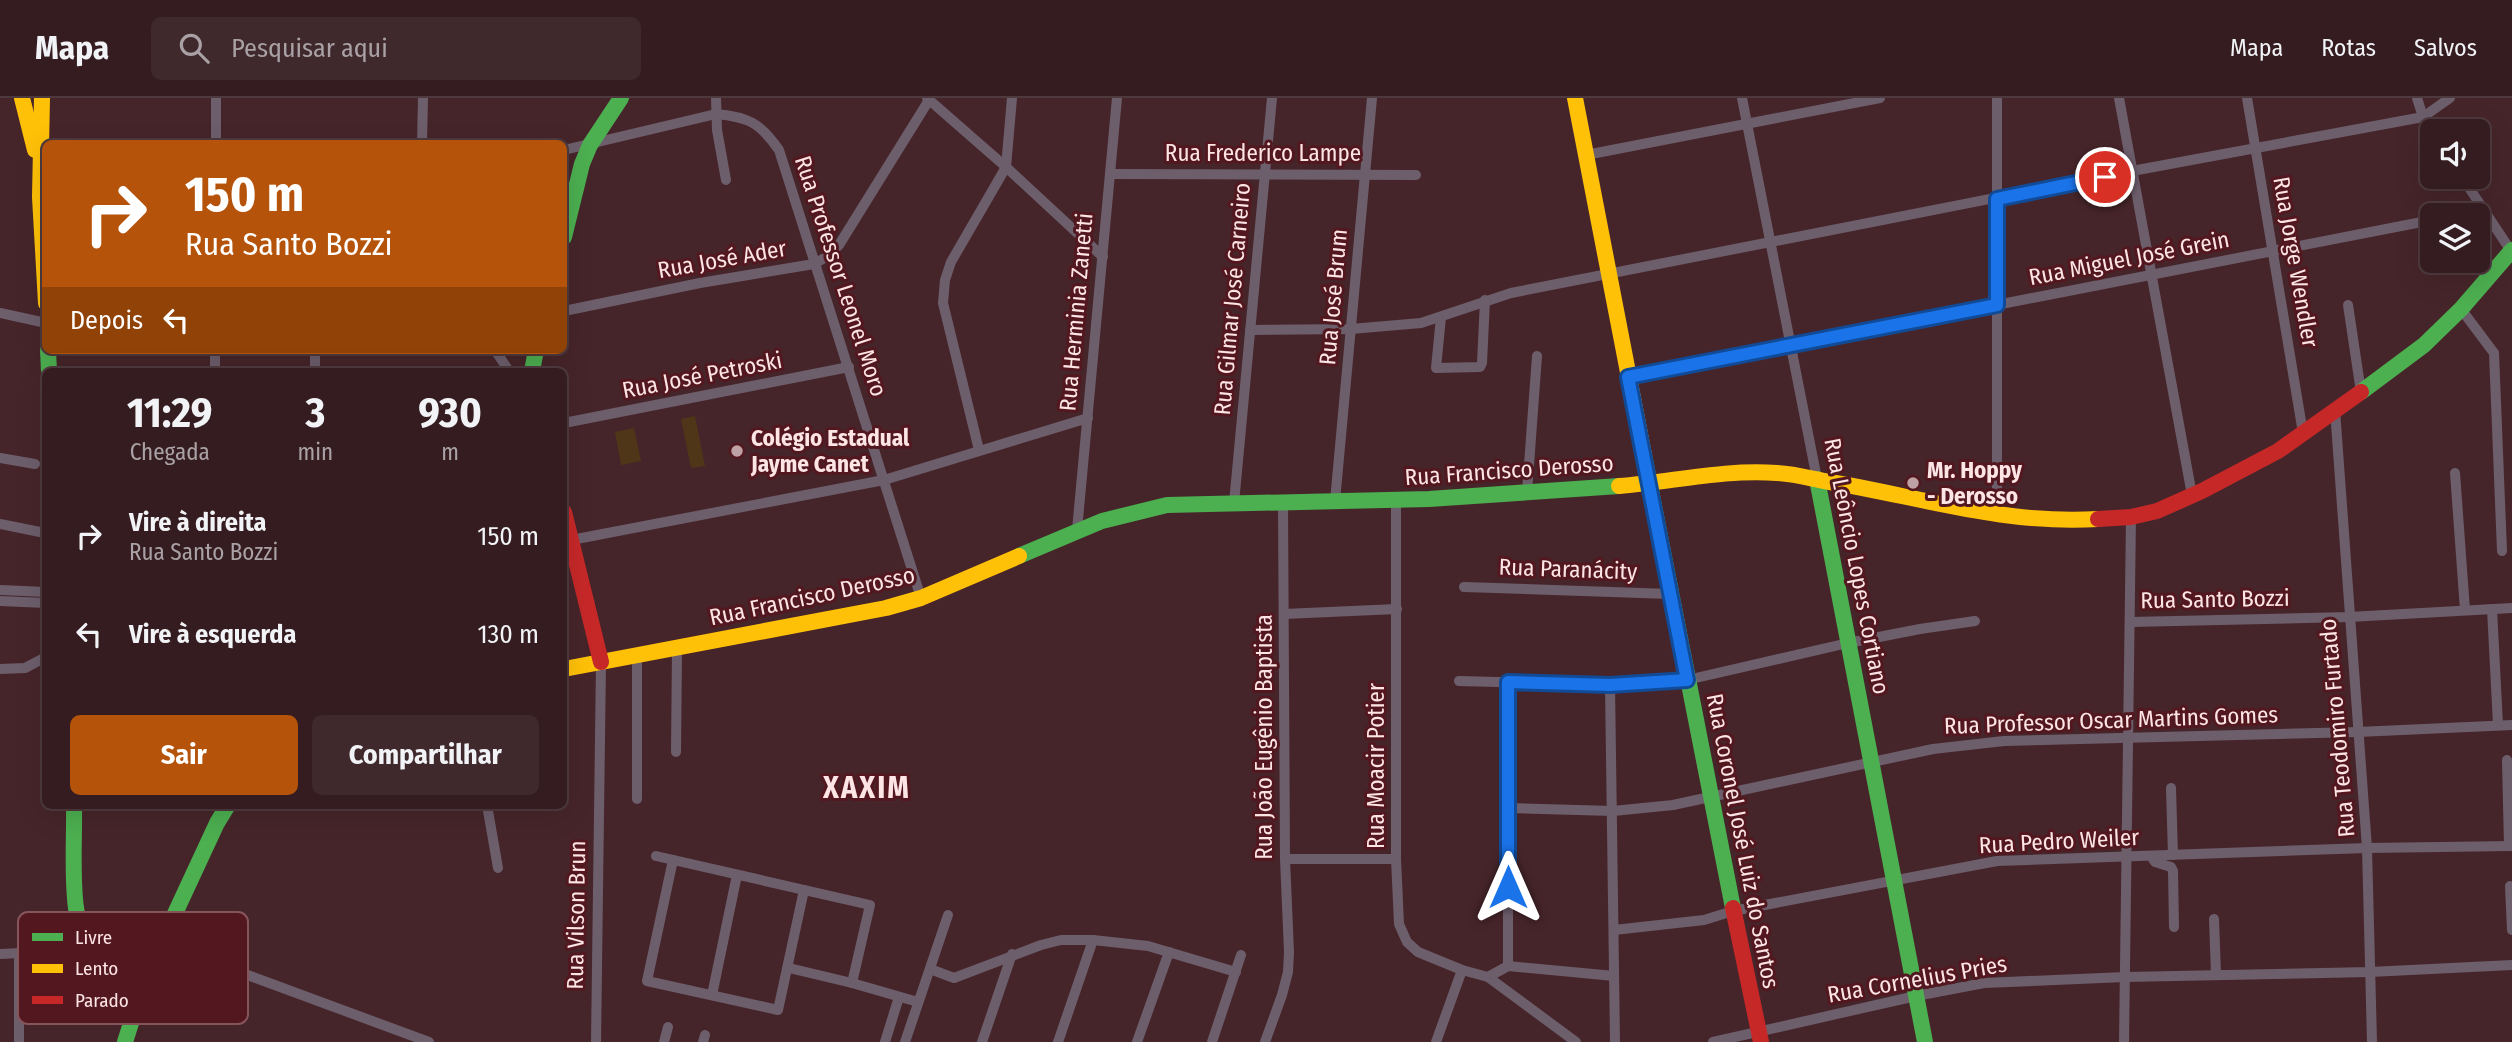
<!DOCTYPE html>
<html lang="pt">
<head>
<meta charset="utf-8">
<style>
  body { margin:0; font-family:"Fira Sans Condensed",sans-serif; background:#3f292d; color:#f1f3f6; height:100vh; display:flex; flex-direction:column; font-size:26px; white-space:nowrap }
  * { box-sizing:border-box; margin:0 }
  p { font-size:23px; color:#a9a1a5 }
  .icon { flex:none; width:38px; height:38px; fill:none; stroke:currentColor; stroke-width:2; stroke-linecap:round; stroke-linejoin:round }
  .map { position:relative; flex:1; overflow:hidden }
  .sheet { position:absolute; left:42px; top:270px; width:525px; height:441px; display:flex; flex-direction:column; background:#341c20; border-radius:10px; box-shadow:0 7px 28px #0002,0 0 0 2px #4e3a3e }
  .sheet>* { flex:none }
  .guide { position:absolute; left:42px; top:42px; width:525px; height:214px; border-radius:10px; box-shadow:0 7px 28px #0002,0 0 0 2px #4e3a3e; background:#b45309; color:#fff; overflow:hidden }
  .controls { position:absolute; left:2420px; top:21px; display:grid; gap:14px }
  .controls a { display:grid; place-items:center; width:70px; height:70px; border-radius:10px; background:#341c20; box-shadow:0 7px 28px #0002,0 0 0 2px #4e3a3e; font-size:35px }
  .pin { position:absolute; display:grid; place-items:center; width:60px; height:60px; color:#fff; margin:-30px; border:4px solid #fff; border-radius:50%; box-shadow:0 2px 7px #0007 }
  .me { position:absolute; width:77px; margin:-38px; rotate:0deg; stroke-linejoin:round; filter:drop-shadow(0 0 5px #0008) }
  .turn { display:flex; align-items:center; gap:24px; height:147px; padding:0 28px; font-size:32px }
  .turn .icon { width:91px; height:91px; stroke-width:2.5 }
  .turn b { display:block; font-size:49px; line-height:60px }
  .then { display:flex; align-items:center; height:66px; padding:0 28px; background:#0003; gap:14px; font-size:26px }
  .eta { display:flex; justify-content:space-evenly; align-items:center; height:119px; text-align:center }
  .eta b { font-size:42px; font-weight:700; line-height:49px }
  .primary-button { display:flex; gap:14px; margin-top:auto; padding:14px 28px }
  .primary-button a { flex:1; height:80px; border-radius:10px; background:#b45309; color:#fff; font-size:28px; font-weight:700; line-height:80px; text-align:center }
  .primary-button a+a { background:#3f292d; color:#f1f3f6 }
  ul { padding:0; list-style:none }
  li { display:flex; align-items:center; gap:21px; height:98px; padding:0 28px }
  li div { flex:1 }
  li b { display:block; font-size:26px }
  li em { font-style:normal }
  header { display:flex; align-items:center; gap:42px; box-sizing:border-box; height:98px; padding:0 35px; background:#341c20; border-bottom:2px solid #4e3a3e }
  header strong { font-size:33px }
  nav { display:flex; gap:38px; margin-inline-start:auto; font-size:24px }
  .search { width:490px; height:63px; background:#3f292d; display:flex; align-items:center; gap:18px; box-sizing:border-box; padding:0 24px; border-radius:10px; color:#a9a1a5; font-size:26px }
  .map>svg:first-child { display:block }
</style>
</head>
<body>
<header>
<strong>Mapa</strong>
<div class="search"><svg class="icon" aria-label="search" viewBox="0 0 24 24"><circle cx="10" cy="10" r="6"/><path d="M15 15l6 6"/></svg>Pesquisar aqui</div>
<nav><a>Mapa</a><a>Rotas</a><a>Salvos</a></nav>
</header>
<div class="map">
<svg width="2512" height="944" viewBox="0 0 2512 944">
  <rect width="100%" height="100%" fill="#46252a"/>
  <!-- garden -->
  <g fill="#4f3618">
    <polygon points="695,318 705,368 691,370 681,321"/>
    <polygon points="634,330 641,363 621,367 615,334"/>
  </g>
  <g fill="none" stroke-linecap="round" stroke-linejoin="round">
    <!-- street -->
    <g stroke="#6d5e6c" stroke-width="10">
      <polyline points="716,0 717,32 726,82"/>
      <polyline points="927,0 1006,69 1103,159"/>
      <polyline points="1742,0 1817,381"/>
      <polyline points="2119,0 2192,397"/>
      <polyline points="2247,0 2303,335"/>
      <polyline points="2417,0 2423,19 2432,34"/>
      <polyline points="216,46 216,0"/>
      <polyline points="422,46 423,0"/>
      <path d="M564,52l152,-36c33,3 44,9 63,36l142,448"/>
      <polyline points="1586,57 1880,0"/>
      <polyline points="1110,76 1416,77"/>
      <polyline points="2462,79 2511,153"/>
      <polyline points="2457,117 2484,112"/>
      <polyline points="2348,207 2361,294"/>
      <polyline points="2461,211 2494,255 2502,453"/>
      <polyline points="564,213 700,185 814,166 828,158 839,147 929,2"/>
      <polyline points="0,215 46,225"/>
      <polyline points="1441,219 1436,270 1480,269 1482,265 1485,202"/>
      <polyline points="1250,232 1351,231 1421,225 1511,195 2132,73 2423,19 2450,0"/>
      <polyline points="495,252 509,273"/>
      <polyline points="215,273 215,252"/>
      <polyline points="315,273 315,252"/>
      <polyline points="1628,279 2432,122"/>
      <polyline points="2335,312 2367,750 2372,944"/>
      <polyline points="564,325 849,269"/>
      <polyline points="979,352 943,205 945,182 951,164 1006,69 1012,0"/>
      <polyline points="0,360 35,366"/>
      <polyline points="2455,375 2465,512"/>
      <polyline points="1527,394 1537,258"/>
      <polyline points="1396,402 1396,761 1399,826 1407,844 1418,854 1462,872 1488,879 1576,944"/>
      <polyline points="1335,403 1372,0"/>
      <polyline points="1234,405 1272,0"/>
      <polyline points="1997,416 1997,0"/>
      <polyline points="0,426 40,434"/>
      <polyline points="1077,432 1117,0"/>
      <polyline points="566,443 884,382 1088,320"/>
      <polyline points="1464,489 1670,496"/>
      <polyline points="0,492 46,494"/>
      <polyline points="0,503 46,505"/>
      <polyline points="2492,511 2498,627"/>
      <polyline points="1284,516 1397,511"/>
      <polyline points="2130,524 2349,519 2512,510"/>
      <polyline points="637,557 637,701"/>
      <polyline points="0,571 25,570 46,559"/>
      <polyline points="1459,583 1610,587 1687,582 1848,545 1920,531 1975,523"/>
      <polyline points="1508,584 1508,868"/>
      <polyline points="1610,587 1615,944"/>
      <polyline points="676,654 677,550"/>
      <polyline points="2507,662 2509,748"/>
      <polyline points="2171,690 2173,757"/>
      <polyline points="487,707 498,770"/>
      <polyline points="1509,710 1613,713 1673,707 1933,651 2004,643 2358,634 2512,627"/>
      <polyline points="656,758 870,807 852,885"/>
      <polyline points="2151,758 2155,764 2171,769 2173,773 2174,829"/>
      <polyline points="1285,761 1396,761"/>
      <polyline points="673,762 647,883 778,912 804,792"/>
      <polyline points="2510,788 2512,832"/>
      <polyline points="2214,821 2216,877"/>
      <polyline points="1614,832 1704,822 1733,813 1997,763 2367,750 2512,748"/>
      <polyline points="161,845 429,944"/>
      <polyline points="0,856 86,852 91,850"/>
      <polyline points="789,870 852,885 918,904"/>
      <polyline points="930,871 954,880 1041,847 1061,842 1093,842 1148,848 1236,874"/>
      <polyline points="1488,879 1508,868 1614,878"/>
      <polyline points="712,897 737,777"/>
      <polyline points="19,944 19,856"/>
      <polyline points="596,944 601,564"/>
      <polyline points="664,944 668,929"/>
      <polyline points="703,944 705,937"/>
      <polyline points="885,944 899,899"/>
      <polyline points="905,944 948,817"/>
      <polyline points="982,944 1012,856"/>
      <polyline points="1058,944 1093,842"/>
      <polyline points="1137,944 1169,854"/>
      <polyline points="1212,944 1241,857"/>
      <polyline points="1265,944 1282,897 1288,874 1289,854 1285,761 1283,404"/>
      <polyline points="1436,944 1462,872"/>
      <polyline points="1713,944 1916,898 1984,885 2125,879 2370,874 2512,867"/>
      <polyline points="2124,944 2131,419"/>
    </g>
    <!-- fast -->
    <g stroke="#4caf50" stroke-width="16">
      <polyline points="564,139 582,66 590,47 621,0"/>
      <polyline points="48,252 49,273"/>
      <polyline points="532,273 536,252"/>
      <polyline points="2361,294 2424,247 2461,211 2512,152"/>
      <polyline points="1644,357 1733,810"/>
      <polyline points="1817,381 1925,944"/>
      <polyline points="1019,458 1102,423 1167,407 1429,401 1619,388"/>
      <path d="M74,707c1,52 -7,112 19,160 10,18 25,34 39,51"/>
      <polyline points="125,944 146,878 217,725 228,707"/>
    </g>
    <!-- slow -->
    <g stroke="#ffc107" stroke-width="16">
      <polyline points="22,0 35,52"/>
      <polyline points="42,0 40,99 46,205"/>
      <polyline points="1575,0 1644,357"/>
      <path d="M1619,388c53,-4 105,-17 158,-13 18,1 36,6 53,9 90,15 175,43 268,37"/>
      <polyline points="564,571 886,510 921,500 1019,458"/>
      <polyline points="88,824 100,852 137,902"/>
    </g>
    <!-- jam -->
    <g stroke="#c62828" stroke-width="16">
      <polyline points="564,414 601,564"/>
      <polyline points="2098,421 2131,419 2157,413 2202,393 2278,353 2361,294"/>
      <polyline points="1733,810 1761,944"/>
    </g>
  </g>
  <g fill="none" stroke-linecap="round" stroke-linejoin="round">
    <!-- route casing -->
    <g stroke="#114b97" stroke-width="18">
      <polyline id="route" points="1508,789 1508,584 1610,587 1687,582 1628,279 1997,207 1997,101 2105,79"/>
    </g>
    <!-- route -->
    <use href="#route" stroke="#1a73e8" stroke-width="12"/>
  </g>
  <!-- markers -->
  <g fill="#bda1a4" stroke="#53181f" stroke-width="2.5">
    <circle cx="737" cy="353" r="7"/>
    <circle cx="1913" cy="385" r="7"/>
  </g>
  <g text-anchor="middle" stroke-width="6" stroke-linejoin="round" paint-order="stroke">
    <!-- street labels -->
    <g font-size="23" fill="#fde4e5" stroke="#53181f">
      <text x="1263" y="63">Rua Frederico Lampe</text>
      <text transform="translate(2129 160) rotate(-11)" y="8">Rua Miguel José Grein</text>
      <text transform="translate(722 161) rotate(-10)" y="8">Rua José Ader</text>
      <text transform="translate(2296 164) rotate(80)" y="8">Rua Jorge Wendler</text>
      <text transform="translate(841 178) rotate(72)" y="8">Rua Professor Leonel Moro</text>
      <text transform="translate(1333 199) rotate(-85)" y="8">Rua José Brum</text>
      <text transform="translate(1232 201) rotate(-85)" y="8">Rua Gilmar José Carneiro</text>
      <text transform="translate(1076 214) rotate(-85)" y="8">Rua Herminia Zanetti</text>
      <text transform="translate(702 277) rotate(-11)" y="8">Rua José Petroski</text>
      <text transform="translate(1509 372) rotate(-4)" y="8">Rua Francisco Derosso</text>
      <text transform="translate(1857 468) rotate(79)" y="8">Rua Leôncio Lopes Cortiano</text>
      <text transform="translate(1568 471) rotate(2)" y="8">Rua Paranácity</text>
      <text transform="translate(812 498) rotate(-12)" y="8">Rua Francisco Derosso</text>
      <text transform="translate(2215 501) rotate(-1)" y="8">Rua Santo Bozzi</text>
      <text transform="translate(2111 622) rotate(-2)" y="8">Rua Professor Oscar Martins Gomes</text>
      <text transform="translate(2337 630) rotate(-95)" y="8">Rua Teodomiro Furtado</text>
      <text transform="translate(1264 639) rotate(-90)" y="8">Rua João Eugênio Baptista</text>
      <text transform="translate(1376 668) rotate(-90)" y="8">Rua Moacir Potier</text>
      <text transform="translate(1743 743) rotate(79)" y="8">Rua Coronel José Luiz do Santos</text>
      <text transform="translate(2059 743) rotate(-3)" y="8">Rua Pedro Weiler</text>
      <text transform="translate(576 817) rotate(-89)" y="8">Rua Vilson Brun</text>
      <text transform="translate(1917 881) rotate(-10)" y="8">Rua Cornelius Pries</text>
    </g>
    <!-- poi labels -->
    <g font-size="23" font-weight="bold" fill="#fde4e5" stroke="#53181f" text-anchor="start">
      <text x="751" y="348">Colégio Estadual<tspan x="751" dy="26">Jayme Canet</tspan></text>
      <text x="1927" y="380">Mr. Hoppy<tspan x="1927" dy="26">- Derosso</tspan></text>
    </g>
    <!-- district labels -->
    <g font-size="30" font-weight="bold" letter-spacing="2" fill="#fde4e5" stroke="#53181f">
      <text x="867" y="700">XAXIM</text>
    </g>
  </g>
  <!-- legend -->
  <rect x="18" y="814" width="230" height="112" rx="10" fill="#53181f" stroke="#86555a" stroke-width="2"/>
  <rect x="32" y="835" width="31" height="8" fill="#4caf50"/>
  <rect x="32" y="866" width="31" height="9" fill="#ffc107"/>
  <rect x="32" y="898" width="31" height="8" fill="#c62828"/>
  <g font-size="19" fill="#fde4e5">
    <text x="75" y="846">Livre</text>
    <text x="75" y="877">Lento</text>
    <text x="75" y="909">Parado</text>
  </g>
</svg>
<div class="controls">
<a><svg class="icon" aria-label="sound" viewBox="0 0 24 24"><path d="M4 9h4l5-4v14l-5-4H4zM17 9q2 3 0 6"/></svg></a>
<a><svg class="icon" aria-label="layers" viewBox="0 0 24 24"><path d="M12 4l9 5-9 5-9-5zM3 14l9 5 9-5"/></svg></a>
</div>
<div class="pin" style="left:2105px;top:79px;background:#d93025"><svg class="icon" aria-label="arrive" viewBox="0 0 24 24"><path d="M6 21V4h12l-3 4 3 4H6"/></svg></div>
<svg class="me" style="left:1508px;top:789px" viewBox="-20 -20 40 40"><path d="M0-17L14 15 0 8-14 15z" fill="#1a73e8" stroke="#fff" stroke-width="4"/></svg>
<div class="guide">
<div class="turn"><svg class="icon" aria-label="right" viewBox="0 0 24 24"><path d="M7 20v-9h11M14 6l5 5-5 5"/></svg><div><b>150 m</b>Rua Santo Bozzi</div></div>
<div class="then">Depois<svg class="icon" aria-label="left" viewBox="0 0 24 24"><path d="M17 20v-9H6M10 6l-5 5 5 5"/></svg></div>
</div>
<section class="sheet">
<div class="eta">
<div><b>11:29</b><p>Chegada</p></div>
<div><b>3</b><p>min</p></div>
<div><b>930</b><p>m</p></div>
</div>
<ul>
<li><svg class="icon" aria-label="right" viewBox="0 0 24 24"><path d="M7 20v-9h11M14 6l5 5-5 5"/></svg><div><b>Vire à direita</b><p>Rua Santo Bozzi</p></div><em>150 m</em></li>
<li><svg class="icon" aria-label="left" viewBox="0 0 24 24"><path d="M17 20v-9H6M10 6l-5 5 5 5"/></svg><div><b>Vire à esquerda</b></div><em>130 m</em></li>
</ul>
<div class="primary-button"><a>Sair</a><a>Compartilhar</a></div>
</section>
</div>
</body>
</html>
